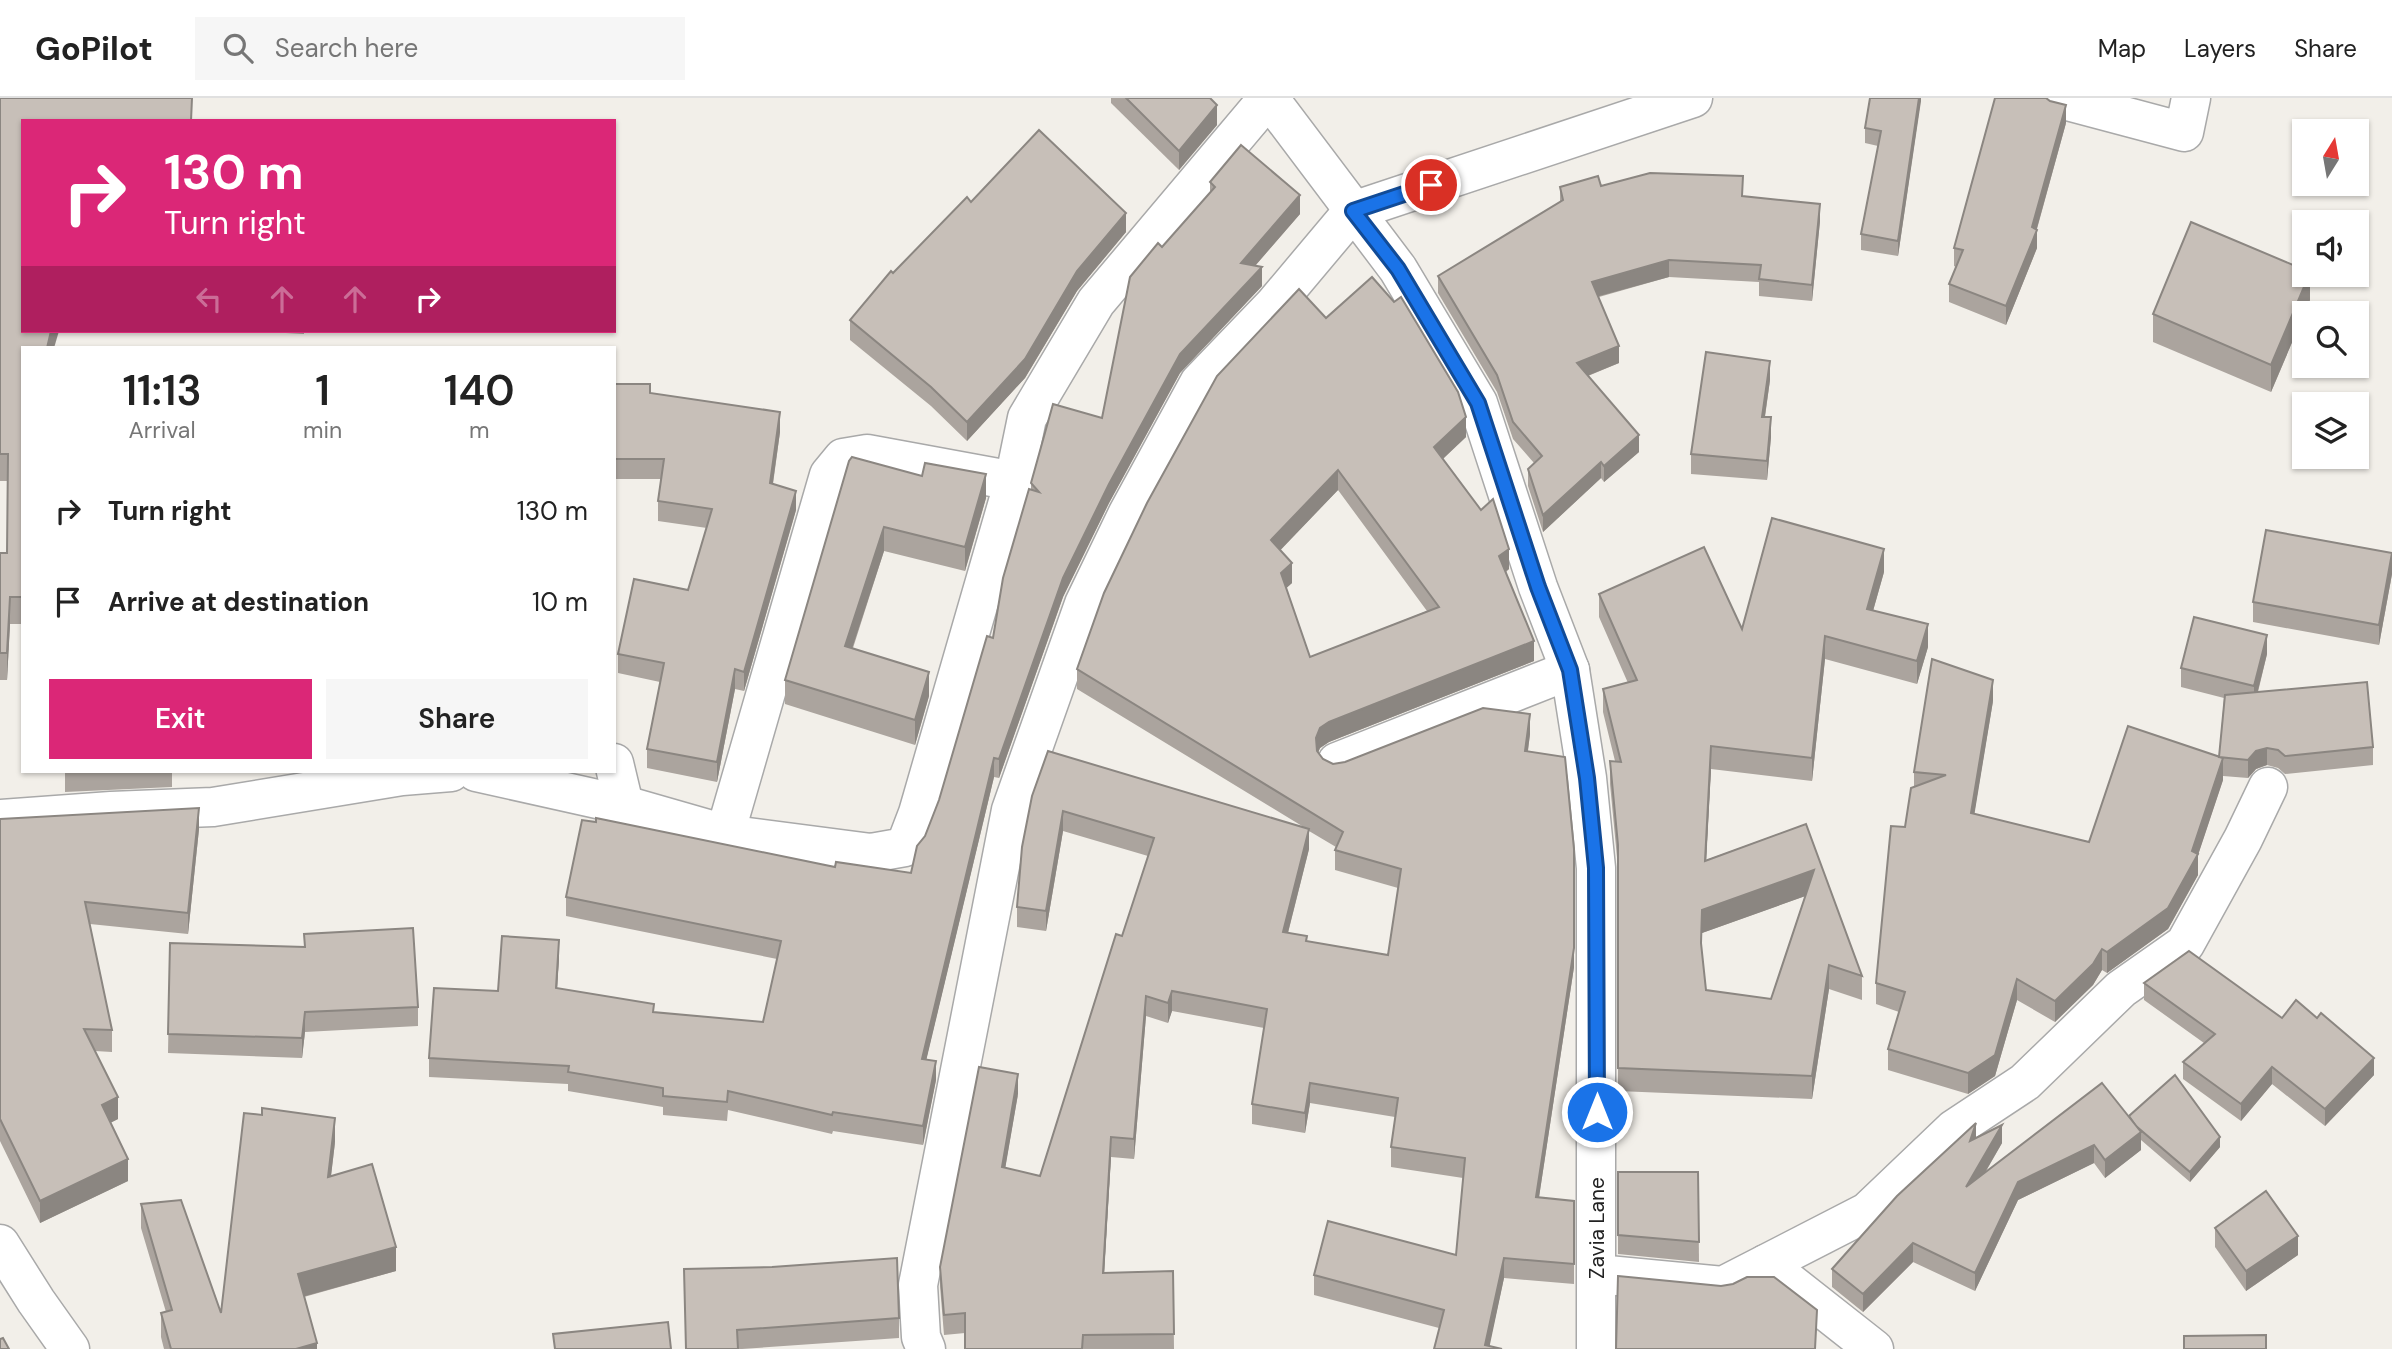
<!DOCTYPE html>
<html lang="en">
<head>
<meta charset="utf-8">
<style>
  body { margin:0; font-family:"DM Sans",sans-serif; background:#f6f6f6; color:#222; height:100vh; display:flex; flex-direction:column; font-size:26px; white-space:nowrap }
  * { box-sizing:border-box; margin:0 }
  p { font-size:23px; color:#767676 }
  .icon { flex:none; width:38px; height:38px; fill:none; stroke:currentColor; stroke-width:2; stroke-linecap:round; stroke-linejoin:round }
  .map { position:relative; flex:1; overflow:hidden }
  .panel { position:absolute; left:21px; top:248px; width:595px; height:427px; display:flex; flex-direction:column; background:#fff; border-radius:0px; box-shadow:0 2px 5px #0004 }
  .panel>* { flex:none }
  .banner { position:absolute; left:21px; top:21px; width:595px; height:214px; border-radius:0px; box-shadow:0 2px 5px #0004; background:#db2777; color:#fff; overflow:hidden }
  .needle { width:46px; rotate:11deg }
  .controls { position:absolute; left:2292px; top:21px; display:grid; gap:14px }
  .controls a { display:grid; place-items:center; width:77px; height:77px; border-radius:0px; background:#fff; box-shadow:0 2px 5px #0004; font-size:35px }
  .pin { position:absolute; display:grid; place-items:center; width:60px; height:60px; color:#fff; margin:-30px; border:4px solid #fff; border-radius:50%; box-shadow:0 2px 7px #0007 }
  .me { position:absolute; width:77px; margin:-38px; rotate:0deg; stroke-linejoin:round; filter:drop-shadow(0 0 5px #0008) }
  .turn { display:flex; align-items:center; gap:24px; height:147px; padding:0 28px; font-size:32px }
  .turn .icon { width:91px; height:91px; stroke-width:2.5 }
  .turn b { display:block; font-size:49px; line-height:60px }
  .lanes { display:flex; align-items:center; height:66px; padding:0 28px; background:#0003; justify-content:center; gap:35px; direction:ltr }
  .lanes .off { opacity:.35 }
  .eta { display:flex; justify-content:space-evenly; align-items:center; height:119px; text-align:center }
  .eta b { font-size:42px; font-weight:600; line-height:49px }
  .cta { display:flex; gap:14px; margin-top:auto; padding:14px 28px }
  .cta a { flex:1; height:80px; border-radius:0px; background:#db2777; color:#fff; font-size:28px; font-weight:600; line-height:80px; text-align:center }
  .cta a+a { background:#f6f6f6; color:#222 }
  ul { padding:0; list-style:none }
  li { display:flex; align-items:center; gap:21px; height:91px; padding:0 28px }
  li div { flex:1 }
  li b { display:block; font-size:26px }
  li em { font-style:normal }
  header { display:flex; align-items:center; gap:42px; box-sizing:border-box; height:98px; padding:0 35px; background:#fff; border-bottom:2px solid #e0e0e0 }
  header strong { font-size:33px }
  nav { display:flex; gap:38px; margin-inline-start:auto; font-size:24px }
  .search { width:490px; height:63px; background:#f6f6f6; display:flex; align-items:center; gap:18px; box-sizing:border-box; padding:0 24px; border-radius:0px; color:#767676; font-size:26px }
  .map>svg:first-child { display:block }
</style>
</head>
<body>
<header>
<strong>GoPilot</strong>
<div class="search"><svg class="icon" aria-label="search" viewBox="0 0 24 24"><circle cx="10" cy="10" r="6"/><path d="M15 15l6 6"/></svg>Search here</div>
<nav><a>Map</a><a>Layers</a><a>Share</a></nav>
</header>
<div class="map">
<svg width="2392" height="1251" viewBox="0 0 2392 1251">
  <rect width="100%" height="100%" fill="#f2efe9"/>
  <g fill="none" stroke-linecap="round" stroke-linejoin="round">
    <!-- minor casing -->
    <g stroke="#a9a9a9" stroke-width="41">
      <g id="minor">
        <polyline points="1269,0 1398,171 1478,305 1538,489 1570,572 1587,680 1596,770 1596,1251"/>
        <polyline points="2056,0 2184,34 2191,0"/>
        <polyline points="1337,664 1570,572"/>
        <polyline points="614,665 624,707"/>
        <polyline points="476,674 624,707 725,736 871,755 905,749 918,715 1014,383 1027,320 1096,204 1268,0"/>
        <polyline points="0,721 111,713 213,709 402,678 451,674"/>
        <polyline points="725,736 829,377 843,360 867,356 1014,383"/>
        <polyline points="0,1146 36,1203 70,1251"/>
        <polyline points="1766,1166 1874,1251"/>
        <polyline points="1597,1176 1723,1188 1867,1114 1954,1031 2025,984 2121,891 2185,846 2243,741 2268,689"/>
        <polyline points="926,1251 921,1239 918,1187 1011,712 1084,506 1128,415 1199,285 1274,207 1353,113 1693,0"/>
      </g>
    </g>
    <!-- minor -->
    <use href="#minor" stroke="#fff" stroke-width="38"/>
  </g>
  <!-- wall -->
  <g fill="#aba49e" fill-rule="evenodd">
    <polygon points="0,0 192,0 192,23 23,23 23,526 10,526 7,582 0,582 0,455 7,455 8,383 0,383"/>
    <polygon points="1111,0 1210,0 1217,27 1179,72 1111,5"/>
    <polygon points="1921,0 1898,158 1861,152 1861,136 1878,48 1865,45 1865,30"/>
    <polygon points="2066,25 2037,131 2037,150 2006,227 1949,204 1949,186 1956,169 1954,168 1954,150"/>
    <polygon points="1210,84 1300,116 1255,168 1262,188 1180,275 1109,405 1063,499 999,680 994,679 926,962 936,982 923,1047 833,1033 832,1036 728,1012 727,1023 663,1017 663,1009 568,993 568,986 429,979 429,960 498,893 559,860 557,890 654,914 763,924 777,861 566,818 566,799 835,769 911,775 939,702 993,540 1031,391 1031,385 1102,320 1162,149 1210,95"/>
    <polygon points="1601,88 1743,98 1820,123 1812,203 1759,198 1759,184 1669,179 1599,199 1619,265 1588,278 1639,354 1604,384 1601,380 1543,434 1528,388 1528,371 1534,365 1513,341 1497,294 1438,195 1438,178 1560,104 1560,89"/>
    <polygon points="971,104 1126,134 1077,193 1025,280 967,343 931,308 850,242 850,222 893,175"/>
    <polygon points="2310,177 2310,202 2271,294 2153,244 2153,216"/>
    <path d="M1326,220l140,119 -23,22 66,110 -3,3 28,89 -205,81 -9,6 -2,4 5,7 10,5 197,-30 -2,17 46,216 -35,230 35,4v83l-70,-6 -15,68 -55,3 5,-21 -125,-33v-20l142,-20 7,-77 -72,-11v-20l4,-30 -85,-14 -5,30 -53,-9v-20l12,-76 -92,-17 -4,12 -22,-7 -12,143 -23,-2 -7,116 69,-2 1,78h-209v-16l-21,2 -4,-49v-19l78,-173 -13,74 35,8 82,-240 26,-80 -85,-25 -17,100 -29,-4v-20l15,-111 270,30 -225,-137v-20zM1338,392l89,121 -117,46 -24,-69 6,-5 -12,-33zM1309,733l27,16 -1,3v20l63,18 -10,67 -81,-14 -19,-8 21,-84z"/>
    <polygon points="248,233 304,233 304,236"/>
    <polygon points="1770,282 1765,319 1771,339 1767,382 1691,376 1691,356"/>
    <polygon points="614,286 650,295 780,334 773,386 796,412 744,593 735,591 717,684 647,670 647,651 660,584 618,575 618,556 688,492 707,430 658,423 658,403 661,381 614,381"/>
    <polygon points="849,363 986,400 965,473 884,453 853,550 929,598 915,647 785,606 785,582"/>
    <polygon points="2392,455 2392,476 2379,547 2253,524 2253,504"/>
    <path d="M1884,474l-11,39 55,36 -11,37 -92,-25 -13,122 -101,-12 -5,91 100,-36 56,152v24l-33,-11 -17,110 -194,-8v-223l-8,-84v-23h5l-12,-49v-23l25,-6 -29,-66v-23l143,35zM1805,798l-34,103 -65,-9 -5,-40 1,-17z"/>
    <polygon points="2267,556 2258,594 2373,649 2373,667 2285,676 2278,670 2267,667 2256,671 2248,680 2223,678 2223,682 2198,757 2198,777 2168,831 2107,875 2102,872 2093,887 2055,924 2017,902 1995,978 1968,996 1888,972 1888,951 1899,914 1876,906 1876,885 1905,729 1914,689 1914,674 1993,603 1974,716 2089,744 2219,659 2224,600 2181,589 2181,570"/>
    <polygon points="65,674 172,674 172,689 65,694"/>
    <polygon points="0,721 199,731 188,836 90,826 112,932 112,954 95,953 118,1021 110,1025 128,1083 40,1125 0,1043"/>
    <polygon points="304,836 418,909 418,928 305,934 302,960 168,955 170,845 304,849"/>
    <polygon points="2144,885 2282,920 2374,977 2325,1028 2272,986 2241,1023 2183,981 2183,964 2204,945 2144,902"/>
    <polygon points="2129,1018 2220,1049 2190,1084 2141,1042 2141,1052 2105,1080 2094,1065 2018,1102 1975,1193 1913,1164 1863,1214 1832,1189 1832,1171 1976,1041 2002,1045 1985,1075"/>
    <polygon points="335,1044 331,1078 396,1173 304,1199 317,1251 164,1251 161,1239 161,1215 166,1214 141,1130 141,1106 221,1215"/>
    <polygon points="1618,1074 1698,1074 1699,1164 1618,1156"/>
    <polygon points="2215,1130 2298,1157 2246,1193 2215,1149"/>
    <polygon points="684,1171 899,1220 899,1240 742,1251 686,1251"/>
  </g>
  <!-- shaded-wall -->
  <g fill="#8b8681">
    <polygon points="1919,0 1921,0 1921,3 1898,158 1898,143"/>
    <polygon points="1217,7 1217,27 1179,72 1179,53"/>
    <polygon points="2066,7 2066,25 2035,137 2037,132 2037,150 2006,227 2006,208 2032,129"/>
    <polygon points="1300,97 1300,116 1241,184 1241,165"/>
    <polygon points="1820,106 1820,123 1812,203 1812,187"/>
    <polygon points="1126,115 1126,134 1077,193 1025,280 967,343 967,324 1077,173"/>
    <polygon points="1669,162 1669,179 1592,200 1592,184"/>
    <polygon points="1262,169 1262,188 1180,275 1109,405 1063,499 999,680 999,661 1063,480 1109,386 1180,256"/>
    <polygon points="2309,177 2310,177 2310,202 2271,294 2271,267"/>
    <polygon points="51,233 59,233 54,250 47,250"/>
    <polygon points="1619,248 1619,265 1577,282 1577,265"/>
    <polygon points="1770,263 1770,282 1762,338 1762,319"/>
    <polygon points="780,314 780,334 770,405 770,385"/>
    <polygon points="1466,319 1466,339 1434,369 1434,349"/>
    <polygon points="1771,319 1771,339 1767,382 1767,363"/>
    <polygon points="1639,337 1639,354 1604,384 1604,368"/>
    <polygon points="1601,364 1601,380 1543,434 1543,417"/>
    <polygon points="1338,372 1338,392 1271,462 1271,442"/>
    <polygon points="986,376 986,400 965,473 965,449"/>
    <polygon points="796,393 796,412 744,593 744,574"/>
    <polygon points="884,429 884,453 845,572 845,548"/>
    <polygon points="1509,451 1509,471 1499,478 1499,458"/>
    <polygon points="1884,451 1884,474 1867,534 1867,511"/>
    <polygon points="2392,457 2392,476 2379,547 2379,527"/>
    <polygon points="1292,465 1292,485 1281,495 1281,475"/>
    <polygon points="10,499 10,526 7,582 7,555"/>
    <polygon points="1928,526 1928,549 1917,586 1917,563"/>
    <polygon points="2267,537 2267,556 2254,608 2254,588"/>
    <polygon points="1825,538 1825,561 1812,683 1812,660"/>
    <polygon points="1534,543 1534,563 1329,644 1320,650 1316,660 1316,640 1320,630 1329,624"/>
    <polygon points="735,571 735,591 717,684 717,664"/>
    <polygon points="929,574 929,598 915,647 915,622"/>
    <polygon points="1993,582 1993,603 1971,737 1971,715"/>
    <polygon points="1530,616 1530,636 1525,673 1525,653"/>
    <polygon points="1711,648 1711,671 1705,786 1705,763"/>
    <polygon points="2267,650 2267,667 2256,671 2248,680 2248,662 2256,653"/>
    <polygon points="994,660 994,679 922,980 922,961"/>
    <polygon points="2223,660 2223,682 2198,757 2198,777 2168,831 2107,875 2107,854 2192,753"/>
    <polygon points="199,710 199,731 188,836 188,815"/>
    <polygon points="1063,713 1063,733 1046,833 1046,813"/>
    <polygon points="1309,731 1309,751 1283,854 1283,834"/>
    <polygon points="1814,772 1814,795 1702,835 1701,868 1702,812"/>
    <polygon points="559,842 559,860 556,909 556,890"/>
    <polygon points="1574,850 1574,869 1536,1119 1536,1099"/>
    <polygon points="2102,851 2102,872 2093,887 2055,924 2055,903"/>
    <polygon points="1829,867 1829,891 1812,1001 1812,978"/>
    <polygon points="2017,881 2017,902 1995,978 1968,996 1968,975"/>
    <polygon points="1172,893 1172,913 1168,925 1168,905"/>
    <polygon points="1146,898 1146,918 1134,1061 1134,1041"/>
    <polygon points="305,914 305,934 302,960 302,940"/>
    <polygon points="2374,960 2374,977 2325,1028 2325,1011"/>
    <polygon points="936,963 936,982 923,1047 923,1028"/>
    <polygon points="2272,969 2272,986 2241,1023 2241,1006"/>
    <polygon points="1018,976 1018,996 1002,1089 1002,1069"/>
    <polygon points="1310,985 1310,1005 1305,1035 1305,1015"/>
    <polygon points="118,999 118,1021 102,1029 102,1007"/>
    <polygon points="335,1020 335,1044 328,1103 328,1079"/>
    <polygon points="1976,1025 1976,1043 1970,1043"/>
    <polygon points="2002,1027 2002,1045 1966,1107 1966,1089"/>
    <polygon points="2141,1034 2141,1052 2105,1080 2105,1062"/>
    <polygon points="1111,1039 1111,1059 1103,1195 1103,1175"/>
    <polygon points="2220,1039 2220,1049 2190,1084 2190,1074"/>
    <polygon points="2094,1047 2094,1065 2018,1102 1975,1193 1975,1175 2018,1084"/>
    <polygon points="128,1061 128,1083 40,1125 40,1103"/>
    <polygon points="2298,1138 2298,1157 2246,1193 2246,1173"/>
    <polygon points="1913,1145 1913,1164 1863,1214 1863,1196"/>
    <polygon points="396,1149 396,1173 298,1200 298,1176"/>
    <polygon points="1504,1160 1504,1180 1489,1251 1485,1247"/>
    <polygon points="317,1245 317,1251 296,1251"/>
  </g>
  <!-- building -->
  <g fill="#c7bfb8" stroke="#8b8681" stroke-width="2" fill-rule="evenodd">
    <polygon points="0,0 192,0 191,23 23,23 23,233 51,233 47,250 23,250 23,499 10,499 7,555 0,555 0,455 7,455 8,356 0,356"/>
    <polygon points="1126,0 1210,0 1217,7 1179,53"/>
    <polygon points="1870,0 1919,0 1898,143 1861,136 1881,33 1865,30"/>
    <polygon points="1995,0 2046,0 2050,3 2066,7 2032,129 2037,132 2006,208 1949,186 1963,152 1954,150"/>
    <polygon points="1039,32 1126,115 1077,173 1025,261 967,324 931,289 850,222 891,173 893,175 967,99 971,104"/>
    <polygon points="1241,47 1300,97 1241,165 1262,169 1180,256 1109,386 1063,480 999,661 994,660 922,961 936,963 923,1028 833,1014 832,1017 728,993 727,1004 663,998 663,990 568,974 569,968 429,960 434,890 498,893 502,838 559,842 556,890 654,906 653,914 763,924 781,843 566,799 582,722 596,724 596,720 835,769 836,764 911,775 917,748 925,738 939,702 987,538 993,540 1003,480 1029,391 1039,394 1031,385 1053,306 1102,320 1130,179 1158,145 1162,149 1215,89 1210,84"/>
    <polygon points="1650,75 1743,78 1742,98 1820,106 1812,187 1759,181 1761,167 1669,162 1592,184 1619,248 1577,265 1639,337 1604,368 1601,364 1543,417 1528,371 1542,358 1513,324 1497,277 1438,178 1563,102 1560,89 1598,78 1601,88"/>
    <polygon points="2191,124 2305,172 2305,177 2309,177 2271,267 2153,216"/>
    <path d="M1372,179l22,25 7,-5 57,95 8,25 -32,30 47,63 12,-11 16,50 -10,7 35,85 -205,81 -9,6 -4,10 1,13 6,8 10,5 12,-2 138,-54 47,6 -5,37 40,6 9,92v99l-38,249 38,4v63l-70,-6 -19,87 17,4h-68l10,-39 -130,-35 14,-54 128,34 9,-97 -74,-11 7,-49 -88,-15 -5,30 -53,-9 15,-95 -95,-18 -4,12 -22,-7 -12,143 -23,-2 -8,136 70,-2 1,63 -91,1 -1,14h-117v-36l-21,2 -4,-48 39,-200 39,7 -16,93 38,9 76,-242 6,2 32,-98 -91,-27 -17,100 -29,-4 5,-60 10,-51 16,-45 261,78 -26,103 24,4 -1,5 82,14 13,-86 -66,-19 8,-18 -266,-163 27,-76 43,-90 70,-127 82,-87 27,29zM1338,372l101,137 -129,50 -29,-84 11,-10 -21,-23z"/>
    <polygon points="1706,254 1770,263 1762,319 1771,319 1767,363 1691,356"/>
    <polygon points="614,286 650,286 650,295 780,314 770,385 796,393 744,574 735,571 717,664 647,651 664,565 618,556 634,481 688,492 712,411 658,403 664,361 614,361"/>
    <polygon points="852,359 922,378 925,365 986,376 965,449 884,429 845,548 929,574 915,622 785,582 849,363"/>
    <path d="M1772,420l112,31 -17,60 61,15 -11,37 -92,-25 -13,122 -101,-12 -6,115 101,-37 56,152 -33,-11 -17,111 -194,-8v-223l-8,-84 11,1 -18,-73 34,-9 -38,-86 105,-47 38,82zM1814,772l-43,129 -65,-9 -5,-47 1,-33z"/>
    <polygon points="2266,432 2392,455 2379,527 2253,504"/>
    <polygon points="2194,519 2267,537 2254,588 2181,570"/>
    <polygon points="1932,561 1993,582 1971,715 2089,744 2128,628 2223,660 2192,753 2198,756 2168,810 2107,854 2102,851 2093,866 2055,903 2017,881 1995,957 1968,975 1888,951 1905,894 1876,885 1891,728 1905,729 1911,690 1946,677 1914,674"/>
    <polygon points="2367,584 2373,649 2285,658 2278,652 2267,650 2256,653 2248,662 2219,659 2225,597"/>
    <polygon points="199,710 188,815 85,804 112,932 84,931 118,999 102,1007 128,1061 40,1103 0,1021 0,721"/>
    <polygon points="413,830 418,909 305,914 302,940 168,936 170,845 305,849 304,836"/>
    <polygon points="2189,853 2282,920 2296,902 2317,920 2321,915 2374,960 2325,1011 2272,969 2241,1006 2183,964 2215,936 2144,885"/>
    <polygon points="2175,977 2220,1039 2190,1074 2136,1028 2129,1018"/>
    <polygon points="2102,985 2141,1034 2105,1062 2094,1047 2018,1084 1975,1175 1913,1145 1863,1196 1832,1171 1897,1098 1976,1025 1970,1043 2002,1027 1966,1089"/>
    <polygon points="262,1010 335,1020 328,1079 372,1066 396,1149 298,1176 317,1245 296,1251 171,1251 161,1215 172,1212 141,1106 181,1102 221,1215 244,1015 262,1017"/>
    <polygon points="1618,1074 1698,1074 1699,1144 1618,1137"/>
    <polygon points="2266,1093 2298,1138 2246,1173 2215,1130"/>
    <polygon points="897,1160 899,1220 737,1232 738,1251 686,1251 684,1171 772,1169"/>
    <polygon points="1618,1178 1721,1188 1733,1186 1747,1179 1774,1179 1817,1212 1815,1251 1616,1251"/>
    <polygon points="668,1224 671,1251 555,1251 553,1236"/>
    <polygon points="2266,1237 2266,1251 2184,1251 2184,1238"/>
    <polygon points="3,1240 9,1251 0,1251 0,1241"/>
  </g>
  <g fill="none" stroke-linecap="round" stroke-linejoin="round">
    <!-- route casing -->
    <g stroke="#114b97" stroke-width="18">
      <polyline id="route" points="1431,87 1353,113 1398,171 1478,305 1538,489 1570,572 1587,680 1596,770 1597,1014"/>
    </g>
    <!-- route -->
    <use href="#route" stroke="#1a73e8" stroke-width="12"/>
  </g>
  <g text-anchor="middle" stroke-width="5" stroke-linejoin="round" paint-order="stroke">
    <!-- street labels -->
    <g font-size="21" fill="#222" stroke="#fff">
      <text transform="translate(1597 1130) rotate(-90)" y="7">Zavia Lane</text>
    </g>
  </g>
</svg>
<div class="controls">
<a><svg class="needle" viewBox="-14 -14 28 28"><path d="M0-13l5 13h-10z" fill="#e53935"/><path d="M0 13l5-13h-10z" fill="#767676"/></svg></a>
<a><svg class="icon" aria-label="sound" viewBox="0 0 24 24"><path d="M4 9h4l5-4v14l-5-4H4zM17 9q2 3 0 6"/></svg></a>
<a><svg class="icon" aria-label="search" viewBox="0 0 24 24"><circle cx="10" cy="10" r="6"/><path d="M15 15l6 6"/></svg></a>
<a><svg class="icon" aria-label="layers" viewBox="0 0 24 24"><path d="M12 4l9 5-9 5-9-5zM3 14l9 5 9-5"/></svg></a>
</div>
<div class="pin" style="left:1431px;top:87px;background:#d93025"><svg class="icon" aria-label="arrive" viewBox="0 0 24 24"><path d="M6 21V4h12l-3 4 3 4H6"/></svg></div>
<svg class="me" style="left:1597px;top:1014px" viewBox="-20 -20 40 40"><circle r="17" fill="#1a73e8" stroke="#fff" stroke-width="3"/><path d="M0-11L8 9 0 5-8 9z" fill="#fff"/></svg>
<div class="banner">
<div class="turn"><svg class="icon" aria-label="right" viewBox="0 0 24 24"><path d="M7 20v-9h11M14 6l5 5-5 5"/></svg><div><b>130 m</b>Turn right</div></div>
<div class="lanes"><svg class="icon off" aria-label="left" viewBox="0 0 24 24"><path d="M17 20v-9H6M10 6l-5 5 5 5"/></svg><svg class="icon off" aria-label="ahead" viewBox="0 0 24 24"><path d="M12 20V5M6 11l6-6 6 6"/></svg><svg class="icon off" aria-label="ahead" viewBox="0 0 24 24"><path d="M12 20V5M6 11l6-6 6 6"/></svg><svg class="icon" aria-label="right" viewBox="0 0 24 24"><path d="M7 20v-9h11M14 6l5 5-5 5"/></svg></div>
</div>
<section class="panel">
<div class="eta">
<div><b>11:13</b><p>Arrival</p></div>
<div><b>1</b><p>min</p></div>
<div><b>140</b><p>m</p></div>
</div>
<ul>
<li><svg class="icon" aria-label="right" viewBox="0 0 24 24"><path d="M7 20v-9h11M14 6l5 5-5 5"/></svg><div><b>Turn right</b></div><em>130 m</em></li>
<li><svg class="icon" aria-label="arrive" viewBox="0 0 24 24"><path d="M6 21V4h12l-3 4 3 4H6"/></svg><div><b>Arrive at destination</b></div><em>10 m</em></li>
</ul>
<div class="cta"><a>Exit</a><a>Share</a></div>
</section>
</div>
</body>
</html>
